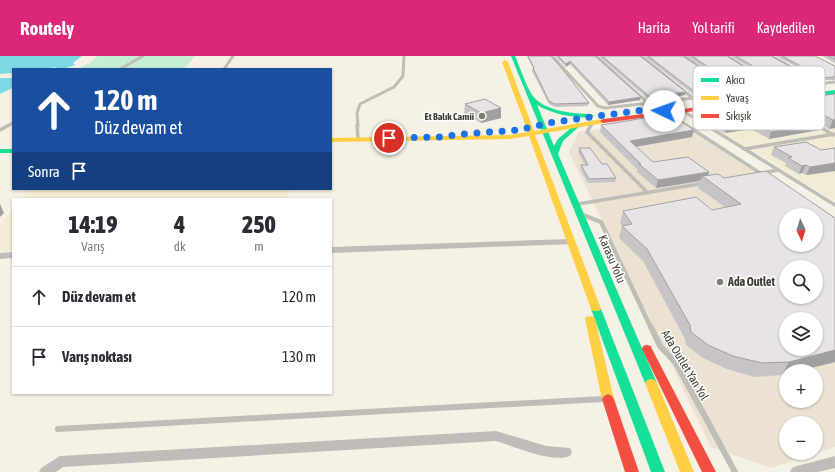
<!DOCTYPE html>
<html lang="tr">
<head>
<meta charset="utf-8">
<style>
  body { margin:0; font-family:"Asap Condensed",sans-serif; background:#f7f7f7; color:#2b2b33; height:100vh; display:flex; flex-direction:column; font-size:15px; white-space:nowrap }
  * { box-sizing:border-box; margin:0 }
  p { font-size:13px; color:#7c7c81 }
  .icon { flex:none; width:22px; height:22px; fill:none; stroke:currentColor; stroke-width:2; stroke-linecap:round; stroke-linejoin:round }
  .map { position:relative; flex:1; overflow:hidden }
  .drawer { position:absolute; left:12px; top:142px; width:320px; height:196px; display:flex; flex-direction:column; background:#fff; border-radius:0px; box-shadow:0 1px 3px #0004 }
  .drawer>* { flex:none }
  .top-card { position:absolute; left:12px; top:12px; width:320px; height:122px; border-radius:0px; box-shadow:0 1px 3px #0004; background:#1a4fa0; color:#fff; overflow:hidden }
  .needle { width:26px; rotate:176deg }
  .tools { position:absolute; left:779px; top:152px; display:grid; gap:8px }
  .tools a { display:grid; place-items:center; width:44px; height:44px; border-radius:50%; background:#fff; box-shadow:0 1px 3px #0004; font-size:20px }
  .pin { position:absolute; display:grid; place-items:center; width:34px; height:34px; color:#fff; margin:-17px; border:2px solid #fff; border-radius:50%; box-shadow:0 1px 4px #0007 }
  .me { position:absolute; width:44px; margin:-22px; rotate:273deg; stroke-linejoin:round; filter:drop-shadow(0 0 3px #0008) }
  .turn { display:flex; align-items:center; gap:14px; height:84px; padding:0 16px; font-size:18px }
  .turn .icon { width:52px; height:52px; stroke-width:2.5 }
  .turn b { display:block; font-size:28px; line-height:34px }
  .then { display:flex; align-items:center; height:38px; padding:0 16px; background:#0003; gap:8px; font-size:15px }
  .eta { display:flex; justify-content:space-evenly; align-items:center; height:68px; text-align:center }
  .eta b { font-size:24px; font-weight:800; line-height:28px }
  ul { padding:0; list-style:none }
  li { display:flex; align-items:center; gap:12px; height:60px; padding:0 16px; border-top:1px solid #e1e1e2 }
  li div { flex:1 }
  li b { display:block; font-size:15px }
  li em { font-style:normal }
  header { display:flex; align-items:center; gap:24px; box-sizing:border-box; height:56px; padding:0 20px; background:#db2777; color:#fff }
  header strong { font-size:19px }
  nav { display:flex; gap:22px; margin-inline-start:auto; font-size:14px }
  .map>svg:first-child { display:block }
</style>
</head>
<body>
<header>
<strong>Routely</strong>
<nav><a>Harita</a><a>Yol tarifi</a><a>Kaydedilen</a></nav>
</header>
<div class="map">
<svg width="835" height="416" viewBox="0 0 835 416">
  <rect width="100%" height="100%" fill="#f5f1e4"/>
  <!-- commercial -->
  <path fill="#ece2d2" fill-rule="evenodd" d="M674,63l161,107v221l-19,6v-30h-30v30h29l-44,15 -60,-21 -142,-295 10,-20zM786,159h30v30h-30zM786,211h30v30h-30zM786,263h30v30h-30zM786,315h30v30h-30z"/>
  <!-- built -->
  <g fill="#f3ecd5">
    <polygon points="835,41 835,145 691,57"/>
    <polygon points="29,133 290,133 287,143 21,143"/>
    <polygon points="13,153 13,194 0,195 0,168"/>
  </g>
  <!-- green -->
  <polygon fill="#c6eed2" points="98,0 195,0 184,13 78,13 91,6"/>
  <!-- water -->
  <g fill="#7dd9e3">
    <polygon points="0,0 82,0 73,7 75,9 63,13 54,11 47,13 13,13 13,17 0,18"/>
    <polygon points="0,22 13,22 13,32 0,38"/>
  </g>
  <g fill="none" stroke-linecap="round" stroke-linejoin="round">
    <!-- lane-far3 -->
    <g stroke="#c0bdb9" stroke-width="3">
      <polyline points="552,0 598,50 605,52 835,26"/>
      <polyline points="596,0 649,48 664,55"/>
      <polyline points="641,0 694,43"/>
      <polyline points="684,0 738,38"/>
      <polyline points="727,0 780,33"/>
      <polyline points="771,0 822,28"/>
      <polyline points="120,13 143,0"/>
      <polyline points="224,13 233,0"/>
      <polyline points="772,44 790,54"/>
      <polyline points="683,55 707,70"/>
      <polyline points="667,57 687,70"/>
      <polyline points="815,68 818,70"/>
      <polyline points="7,70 13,67"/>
      <polyline points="358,70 357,57 360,48 394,31 403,20 404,0"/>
      <polyline points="591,70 593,66"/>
    </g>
    <!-- lane-far2 -->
    <g stroke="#c0bdb9" stroke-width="3.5">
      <polyline points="357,69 358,83"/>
      <polyline points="591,69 587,76 648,137"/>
      <polyline points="686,69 763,119"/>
      <polyline points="706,69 835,149"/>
      <polyline points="817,69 833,79"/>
      <polyline points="0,74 9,69"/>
      <polyline points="744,93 835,78"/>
      <polyline points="764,117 777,114"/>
      <polyline points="578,148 705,127"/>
    </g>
    <!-- lane-far1 -->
    <polyline stroke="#c0bdb9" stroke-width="4.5" points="583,159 601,166 651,272"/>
    <!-- lane -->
    <g stroke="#c0bdb9" stroke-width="6">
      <polyline points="651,271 660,290 676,307 735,416"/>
      <polyline points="58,373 603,343"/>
    </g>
    <!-- street -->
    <g fill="#c0bdb9" fill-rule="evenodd">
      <polygon points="570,183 574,186 573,188 331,197 331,191"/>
      <polygon points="13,196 13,202 0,203 0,197"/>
      <path d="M496,375l50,15 24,2 2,4 -2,4c-19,7 -54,-9 -74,-15l-433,26 -7,5h-17l2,-4 19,-12z"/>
      <polygon points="835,400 835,412 818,416 790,416 792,412 797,410"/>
    </g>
    <!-- fast -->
    <g fill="#16e098" fill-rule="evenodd">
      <path d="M511,0h4c5,11 11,31 18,40 11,15 41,18 58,18l3,2 -3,2c-19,-1 -37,-3 -54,-13l17,41 4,-7 19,-16 5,1 -19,17 -5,13 99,229 -2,3 -4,1 -4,-1 -2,-3z"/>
      <polygon points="835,34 835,38 762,47 759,45 762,43"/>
      <rect x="0" y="93" width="13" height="4"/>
      <polygon points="596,250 599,251 601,253 665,416 651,416 591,253 593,251"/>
    </g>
    <!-- slow -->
    <g fill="#ffcf43" fill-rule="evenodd">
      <polygon points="505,4 508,6 534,75 603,63 606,65 603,67 535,79 601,253 599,255 593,255 591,253 529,80 509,83 331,86 331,82 509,79 528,76 502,6"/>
      <polygon points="590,260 594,261 595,263 614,343 612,346 608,348 604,346 602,343 585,263 586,261"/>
      <polygon points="651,323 655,324 657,327 694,416 680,416 645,327 647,324"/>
    </g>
    <!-- jam -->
    <g fill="#f24e42" fill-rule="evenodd">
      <polygon points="762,43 764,44 764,46 603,67 600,65 603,63"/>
      <polygon points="647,289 651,290 652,293 716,416 702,416 642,293 643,290"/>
      <polygon points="608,338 612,340 614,343 639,416 625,416 602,343 604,340"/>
    </g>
  </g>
  <!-- wall -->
  <g fill="#c7c3c7">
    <polygon points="527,0 551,0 589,47 588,50 555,51 549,48 532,15 533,12"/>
    <polygon points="555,0 595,0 640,44 608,49 570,8 566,11"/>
    <polygon points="599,0 640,0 685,39 649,44"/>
    <polygon points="644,0 683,0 729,31 728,34 694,39"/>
    <polygon points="687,0 727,0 770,27 769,29 737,34"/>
    <polygon points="731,0 771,0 810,25 779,29"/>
    <polygon points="776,0 815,0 835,10 835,24 822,24"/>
    <polygon points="822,0 835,0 835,7"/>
    <polygon points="835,38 835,72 829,73 821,68 819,74 769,83 751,73 725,77 701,63 703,56 776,53 800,55 804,42"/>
    <polygon points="465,48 501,52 501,62 481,67 464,58"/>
    <polygon points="601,69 692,81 636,91 653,106 708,119 724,122 835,162 835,306 799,315 786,315 786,318 782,319 755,321 727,313 703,302 686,289 685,283 643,205 619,182 622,170 620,167 623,155 712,154 725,151 698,132 700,125 656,132 637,116 637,113 600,76"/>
    <polygon points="774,91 821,94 835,92 835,115 806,119 802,117 799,118 785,110 786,107 771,99"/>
    <polygon points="579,92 602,108 616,122 615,126 588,127 580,113 581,109 585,109 578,96"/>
  </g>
  <!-- shaded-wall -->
  <g fill="#a29fa2">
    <polygon points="570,5 570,8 566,11 566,8"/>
    <polygon points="811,22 810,25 779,29 780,26"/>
    <polygon points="770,27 769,29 737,34 738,31"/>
    <polygon points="729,31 728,34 694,39 695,36"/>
    <polygon points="686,36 685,39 649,44 650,41"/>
    <polygon points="641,41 640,44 608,49 609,46"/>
    <polygon points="501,52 501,62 481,67 481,57"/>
    <polygon points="833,64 835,64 835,72 829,73"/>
    <polygon points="754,66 751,73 725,77 727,70"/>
    <polygon points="821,68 819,74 769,83 771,76"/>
    <polygon points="694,74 692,81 628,92 630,85"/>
    <polygon points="835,107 835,115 806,119 810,111"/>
    <polygon points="806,109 802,117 799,118 802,110"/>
    <polygon points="709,116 707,124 702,120 700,125 656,132 658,124"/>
    <polygon points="0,148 4,157 0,161"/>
    <polygon points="835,294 835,306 799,315 786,315 786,318 782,319 789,306"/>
  </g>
  <!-- building -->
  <g fill="#e7e3e7" stroke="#a29fa2" fill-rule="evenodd">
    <polygon points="528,0 551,0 564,15 589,47 555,48 549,45 533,12 534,12"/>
    <polygon points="558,0 595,0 641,41 609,46 570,5 566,8"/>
    <polygon points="602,0 640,0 686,36 650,41"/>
    <polygon points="648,0 683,0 729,31 695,36"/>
    <polygon points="692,0 727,0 770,27 738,31"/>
    <polygon points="736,0 771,0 811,22 780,26"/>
    <polygon points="782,0 815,0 835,10 835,21 823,22"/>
    <polygon points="828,0 835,0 835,3"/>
    <polygon points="835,38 835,64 833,64 803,48 814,47 804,42"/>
    <polygon points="485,43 501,52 481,57 465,48"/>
    <polygon points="768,48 776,53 792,51 821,68 771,76 754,66 727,70 703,56"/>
    <polygon points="670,58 694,74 630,85 653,106 688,101 709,116 658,124 639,108 641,108 601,69"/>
    <polygon points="806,86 821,94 835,92 835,107 810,111 806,109 802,110 788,102 792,101 774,91"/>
    <polygon points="579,92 590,92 602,108 607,108 616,122 589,123 581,109 588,109"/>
    <path d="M766,115l69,47v132l-46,12 -27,1 -29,-7 -25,-11 -17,-13 -1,-7 -43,-76 -25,-23 10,-2 -9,-13 73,-14 16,13 29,-6 -39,-28 16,-2 6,4zM786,159h30v30h-30zM786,211h30v30h-30zM786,263h30v30h-30z"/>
  </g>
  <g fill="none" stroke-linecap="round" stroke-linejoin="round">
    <!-- route -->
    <polyline stroke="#1a73e8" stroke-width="7" stroke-dasharray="0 12.6" points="389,82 439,81 463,78 518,74 554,66 658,52 664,55"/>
  </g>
  <!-- markers -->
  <g fill="#7f7c71" stroke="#fff" stroke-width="1.5">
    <circle cx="482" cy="60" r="4"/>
    <circle cx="720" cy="226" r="4"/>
  </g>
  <g text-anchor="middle" stroke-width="3" stroke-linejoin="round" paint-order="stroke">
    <!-- far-poi labels -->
    <g font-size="10" font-weight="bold" fill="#3f3d33" stroke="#fff" text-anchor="end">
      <text x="474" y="64">Et Balık Camii</text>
    </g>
    <!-- street labels -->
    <g font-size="12" fill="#3f3d33" stroke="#fff">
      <text transform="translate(612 203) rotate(67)" y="4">Karasu Yolu</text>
      <text transform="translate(685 309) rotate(59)" y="4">Ada Outlet Yan Yol</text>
    </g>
    <!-- poi labels -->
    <g font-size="12" font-weight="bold" fill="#3f3d33" stroke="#fff" text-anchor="start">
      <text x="728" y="230">Ada Outlet</text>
    </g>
  </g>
  <!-- legend -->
  <rect x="693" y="10" width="132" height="64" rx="6" fill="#fff" stroke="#c5c5c2" stroke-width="1"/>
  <rect x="701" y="22" width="18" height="4" fill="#16e098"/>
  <rect x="701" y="40" width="18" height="4" fill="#ffcf43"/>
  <rect x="701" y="58" width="18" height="4" fill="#f24e42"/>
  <g font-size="11" fill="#3f3d33">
    <text x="726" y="28">Akıcı</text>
    <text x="726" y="46">Yavaş</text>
    <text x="726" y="64">Sıkışık</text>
  </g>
</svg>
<div class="tools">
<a><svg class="needle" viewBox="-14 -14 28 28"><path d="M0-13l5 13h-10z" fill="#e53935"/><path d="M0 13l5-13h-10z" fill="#7c7c81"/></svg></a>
<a><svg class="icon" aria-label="search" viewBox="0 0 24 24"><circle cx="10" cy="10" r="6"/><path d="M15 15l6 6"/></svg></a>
<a><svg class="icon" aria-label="layers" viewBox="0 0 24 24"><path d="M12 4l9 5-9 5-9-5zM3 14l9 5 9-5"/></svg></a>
<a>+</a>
<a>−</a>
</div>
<div class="pin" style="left:389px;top:82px;background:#d93025"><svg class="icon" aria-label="arrive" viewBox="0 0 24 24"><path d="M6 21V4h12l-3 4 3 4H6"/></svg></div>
<svg class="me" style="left:664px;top:55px" viewBox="-20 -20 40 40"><circle r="19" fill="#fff"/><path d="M0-13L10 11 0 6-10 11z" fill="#1a73e8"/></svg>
<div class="top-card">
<div class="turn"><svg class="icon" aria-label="ahead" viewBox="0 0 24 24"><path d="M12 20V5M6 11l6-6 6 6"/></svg><div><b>120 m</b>Düz devam et</div></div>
<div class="then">Sonra<svg class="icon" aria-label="arrive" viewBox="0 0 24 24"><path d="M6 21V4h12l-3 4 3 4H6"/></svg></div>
</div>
<section class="drawer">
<div class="eta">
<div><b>14:19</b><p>Varış</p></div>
<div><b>4</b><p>dk</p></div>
<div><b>250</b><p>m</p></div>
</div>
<ul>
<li><svg class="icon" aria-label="ahead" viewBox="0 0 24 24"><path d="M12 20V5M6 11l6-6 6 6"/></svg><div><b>Düz devam et</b></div><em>120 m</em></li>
<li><svg class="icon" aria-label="arrive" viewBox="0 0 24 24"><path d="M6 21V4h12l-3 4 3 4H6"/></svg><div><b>Varış noktası</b></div><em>130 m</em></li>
</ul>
</section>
</div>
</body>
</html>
